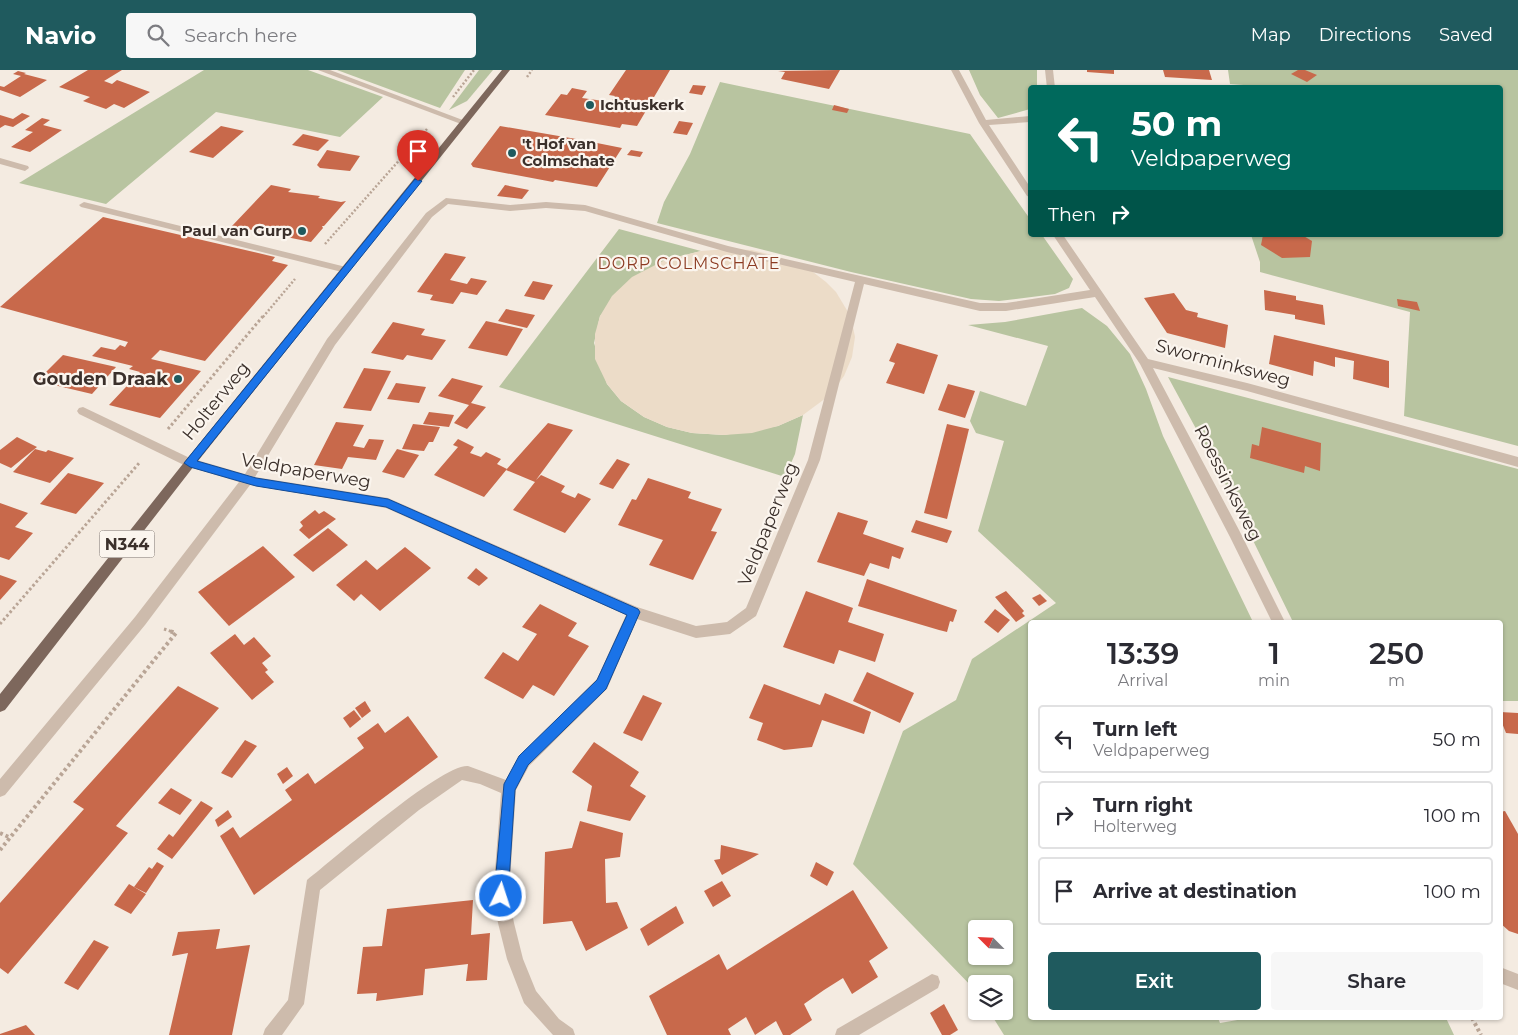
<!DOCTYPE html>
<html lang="en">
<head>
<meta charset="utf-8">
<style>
  body { margin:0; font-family:Montserrat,sans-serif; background:#f7f7f7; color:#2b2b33; height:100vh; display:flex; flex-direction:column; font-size:19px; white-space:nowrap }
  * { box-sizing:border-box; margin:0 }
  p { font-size:16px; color:#7c7c81 }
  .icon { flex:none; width:28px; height:28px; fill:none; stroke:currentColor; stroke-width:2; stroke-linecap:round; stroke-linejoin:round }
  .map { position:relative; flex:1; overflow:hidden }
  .sheet { position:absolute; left:1028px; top:550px; width:475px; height:400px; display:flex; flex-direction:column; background:#fff; border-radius:5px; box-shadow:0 1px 4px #0004 }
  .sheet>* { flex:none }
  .hud { position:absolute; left:1028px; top:15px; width:475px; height:152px; border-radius:5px; box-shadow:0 1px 4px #0004; background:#00695c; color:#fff; overflow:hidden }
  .needle { width:32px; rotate:294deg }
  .controls { position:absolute; left:968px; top:850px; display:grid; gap:10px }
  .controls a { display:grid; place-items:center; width:45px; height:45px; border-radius:5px; background:#fff; box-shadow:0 1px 4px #0004; font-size:25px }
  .pin { position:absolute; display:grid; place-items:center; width:42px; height:42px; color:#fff; margin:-51px -21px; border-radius:50% 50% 50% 0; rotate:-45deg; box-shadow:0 0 5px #0007 }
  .pin .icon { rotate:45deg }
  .me { position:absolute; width:55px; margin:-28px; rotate:4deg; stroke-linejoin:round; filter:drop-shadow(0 0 4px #0008) }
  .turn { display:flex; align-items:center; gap:18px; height:105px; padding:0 20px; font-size:22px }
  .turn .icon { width:65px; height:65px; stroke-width:2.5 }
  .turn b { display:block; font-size:35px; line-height:42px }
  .then { display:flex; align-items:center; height:48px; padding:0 20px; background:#0003; gap:10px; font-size:19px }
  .eta { display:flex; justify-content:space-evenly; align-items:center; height:85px; text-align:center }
  .eta b { font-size:30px; font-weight:600; line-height:35px }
  .button { display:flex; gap:10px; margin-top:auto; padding:10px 20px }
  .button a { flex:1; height:58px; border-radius:5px; background:#1f5a5e; color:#fff; font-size:20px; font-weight:600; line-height:58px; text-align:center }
  .button a+a { background:#f7f7f7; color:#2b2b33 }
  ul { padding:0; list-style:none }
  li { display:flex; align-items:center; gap:15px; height:68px; margin:0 10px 8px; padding:0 10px; border:2px solid #e1e1e2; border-radius:5px }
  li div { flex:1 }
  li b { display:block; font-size:19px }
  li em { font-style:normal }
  header { display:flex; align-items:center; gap:30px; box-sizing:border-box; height:70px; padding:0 25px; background:#1f5a5e; color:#fff }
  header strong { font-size:24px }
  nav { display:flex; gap:28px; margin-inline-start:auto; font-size:18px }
  .search { width:350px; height:45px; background:#f7f7f7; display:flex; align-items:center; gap:12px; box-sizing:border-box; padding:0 18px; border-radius:5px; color:#7c7c81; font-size:19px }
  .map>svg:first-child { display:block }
</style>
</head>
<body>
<header>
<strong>Navio</strong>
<div class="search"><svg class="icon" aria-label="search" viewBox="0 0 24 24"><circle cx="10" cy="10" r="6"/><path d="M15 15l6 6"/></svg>Search here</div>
<nav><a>Map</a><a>Directions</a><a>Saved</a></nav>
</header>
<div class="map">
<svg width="1518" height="965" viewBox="0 0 1518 965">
  <rect width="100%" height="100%" fill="#f4ebe1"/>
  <!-- green -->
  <g fill="#b8c4a0" fill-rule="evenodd">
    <polygon points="204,0 308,0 383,27 340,67 216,42 106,134 19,113"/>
    <polygon points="337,0 465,0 440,38"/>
    <polygon points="479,0 493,0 467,31 449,40"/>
    <polygon points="969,0 1037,0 1037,17 1030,18 1030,39 998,48 980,25"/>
    <polygon points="1228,0 1518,0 1518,376 1404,346 1410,242 1260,202 1260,192 1251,165 1500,165 1500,18 1270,17 1230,14"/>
    <polygon points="720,12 970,64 1030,149 1030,165 1042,165 1073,209 1069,218 1055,224 999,231 971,229 851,202 657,153 664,132 690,84"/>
    <polygon points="619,159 701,181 665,190 600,246 594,273 607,314 621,331 644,347 667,357 692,363 724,365 778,356 803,345 795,384 785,407 499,317"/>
    <path d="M1082,238l25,18 23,28 16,35 17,47 90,186h-223v396h188l2,5 29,-5h197l8,17h-450l-15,-24h15v-27h-28v7l-123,-127 50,-133 53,-31 16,-41 84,-56 -78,-72 26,-90 -28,-8 -6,-12 10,-30 46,15 22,-60 -80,-21 37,-3zM976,859h28v27h-28z"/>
    <polygon points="1168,307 1518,399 1518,631 1500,631 1500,552 1293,552 1220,403"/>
  </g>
  <!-- plaza -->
  <polygon fill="#ecdcc8" points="727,179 752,180 777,186 813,202 826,212 836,222 851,247 855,267 852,287 844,306 830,325 803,345 778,356 752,363 724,365 692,363 667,357 644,347 621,331 607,314 595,289 595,264 600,246 612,226 632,207 665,190 701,181"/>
  <!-- building -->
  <g fill="#c8694b">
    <polygon points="88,0 122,0 104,11 112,14 117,10 150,22 124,38 114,34 106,39 83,31 90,27 59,17"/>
    <polygon points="626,0 670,0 637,56 622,54 620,58 545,45 561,24 567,25 572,18 587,21 582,28 611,32 615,26 609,25"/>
    <polygon points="840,0 829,19 781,9 785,2 778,1"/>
    <polygon points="1087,0 1114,0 1114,4 1087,2"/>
    <polygon points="1163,0 1209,0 1212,10 1165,7"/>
    <polygon points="1298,0 1305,0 1317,5 1307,12 1291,4"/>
    <polygon points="18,1 26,3 24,4 47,10 20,27 0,20 0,16 4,17 21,6 13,4"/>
    <polygon points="693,15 706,16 702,25 689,23"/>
    <polygon points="834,35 849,39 847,43 832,40"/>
    <polygon points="22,43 30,46 13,57 5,55 0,58 0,45 13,49"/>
    <polygon points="42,48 50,50 43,55 62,60 30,82 11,77 33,62 25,60"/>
    <polygon points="679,51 693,53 687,65 673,63"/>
    <polygon points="221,56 244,61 213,88 189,82"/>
    <polygon points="500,56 582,70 622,78 597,117 555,110 553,112 473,97 471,94"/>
    <polygon points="303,64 329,70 318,81 292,75"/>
    <polygon points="327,80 360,86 350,101 320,98 317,95"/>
    <polygon points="631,80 643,82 640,87 627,85"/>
    <polygon points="271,115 291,119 288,122 320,126 318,128 341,132 346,131 324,156 322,156 323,158 311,172 232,156"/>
    <polygon points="505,115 529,120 522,129 497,126"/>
    <polygon points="103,147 275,187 272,191 288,195 205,291 160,280 151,289 201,301 160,348 109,335 140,302 129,299 133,296 92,286 101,277 115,280 120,275 125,277 128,272 0,237"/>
    <polygon points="1263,165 1302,165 1312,171 1310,187 1282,188 1261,175"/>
    <polygon points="445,183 466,187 450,210 467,214 471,208 487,211 477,225 461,222 453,234 430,230 433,225 417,222"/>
    <polygon points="533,211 553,215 544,230 524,226"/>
    <polygon points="1264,220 1296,226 1296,230 1323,235 1325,255 1295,249 1295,245 1265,240"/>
    <polygon points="1174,223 1186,240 1198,243 1197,247 1228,255 1225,278 1167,263 1144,228"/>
    <polygon points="1397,229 1417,232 1420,241 1398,236"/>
    <polygon points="506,239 535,245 527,258 498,251"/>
    <polygon points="486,251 523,259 507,286 468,278"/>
    <polygon points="393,252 425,259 421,265 446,270 432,290 407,285 403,290 371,283"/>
    <polygon points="1274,265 1389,291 1389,318 1353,309 1354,291 1335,287 1335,297 1314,291 1313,306 1269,294"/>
    <polygon points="897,273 938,285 924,324 886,313 895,293 889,291"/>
    <polygon points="63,285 116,297 92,324 37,311"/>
    <polygon points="364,298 391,301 371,341 343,338"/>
    <polygon points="452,308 483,316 471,333 486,337 467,359 454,353 469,335 438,326"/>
    <polygon points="396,313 426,317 419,333 387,329"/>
    <polygon points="948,314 975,321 965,348 938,340"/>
    <polygon points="429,342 454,345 449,357 423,354"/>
    <polygon points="336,352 364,355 353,376 364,378 369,369 384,370 376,390 348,387 342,399 314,395"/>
    <polygon points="548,353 573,360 536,410 541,405 565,416 561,422 575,428 578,423 591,429 565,463 513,440 535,412 506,400"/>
    <polygon points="413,354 440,357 433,372 429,372 424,381 402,379"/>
    <polygon points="947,354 969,359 947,449 924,443"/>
    <polygon points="1262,357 1321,373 1320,401 1305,396 1304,403 1250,388 1252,374 1259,376"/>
    <polygon points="17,367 37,377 11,398 0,393 0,380"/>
    <polygon points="458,369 474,377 470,383 481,387 486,382 501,389 497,394 507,399 484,427 434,405 458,377 453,375"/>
    <polygon points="35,379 46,382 48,380 74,388 50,413 13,402"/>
    <polygon points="397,379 419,385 404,408 382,402"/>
    <polygon points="617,389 630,394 613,419 599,414"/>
    <polygon points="68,403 104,413 76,444 40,434"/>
    <polygon points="648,408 691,422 688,428 722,439 711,461 717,462 693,510 649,495 663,470 618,455 632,429 636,430"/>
    <polygon points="0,433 28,443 15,457 33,463 9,490 0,487"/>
    <polygon points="315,440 319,444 324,441 336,449 309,469 299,460 303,456 300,452"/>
    <polygon points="838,442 868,451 863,464 904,478 900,489 892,486 889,499 870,493 864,506 817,492"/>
    <polygon points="916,450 952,461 947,473 911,462"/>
    <polygon points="328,458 348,475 313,502 293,485"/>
    <polygon points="263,476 295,507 229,556 198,522"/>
    <polygon points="405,477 431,498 380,541 361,524 354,531 336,515 366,490 377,500"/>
    <polygon points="476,498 488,508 479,516 467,508"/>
    <polygon points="0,505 17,511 0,530"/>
    <polygon points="867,509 957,540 953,552 950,551 947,562 939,560 858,536"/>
    <polygon points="806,521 853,538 848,552 884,564 875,592 839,580 834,594 783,577"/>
    <polygon points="1006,521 1024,541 1022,543 1025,546 1016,552 995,527"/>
    <polygon points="1040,524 1047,531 1039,536 1032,528"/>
    <polygon points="540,534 577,553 568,566 589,576 554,626 533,615 523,629 484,608 503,582 518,591 537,564 522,557"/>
    <polygon points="995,539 1010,550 998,563 984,552"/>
    <polygon points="235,564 244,575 254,567 271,586 262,593 268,600 265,602 274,612 252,630 210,583"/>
    <polygon points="867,602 914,623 900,653 853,631"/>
    <polygon points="764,614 820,635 825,623 871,642 864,664 822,650 812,677 784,680 757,670 763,653 749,648"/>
    <polygon points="178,616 219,638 116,756 128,763 8,904 0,898 0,833 84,739 73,732"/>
    <polygon points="643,625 662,633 642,671 623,663"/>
    <polygon points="365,631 371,641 362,648 355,638"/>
    <polygon points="354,640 361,649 350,658 343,648"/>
    <polygon points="1500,642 1518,643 1518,664 1506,663 1500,648"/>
    <polygon points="408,646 438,687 254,825 220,766 233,757 240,768 292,730 285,720 308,703 315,714 364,678 357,668 367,661 378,653 385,663"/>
    <polygon points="245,670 257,676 232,708 221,703"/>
    <polygon points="594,672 639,702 630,716 646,726 630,751 587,741 592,716 572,702"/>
    <polygon points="287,697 293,706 283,714 277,704"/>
    <polygon points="171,718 192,730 180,745 158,733"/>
    <polygon points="201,731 213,738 172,789 157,779 169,764 173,767"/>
    <polygon points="228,740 232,747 218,757 215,750"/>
    <polygon points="1505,741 1518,764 1518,864 1509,861 1500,853 1500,742"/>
    <polygon points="580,751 623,763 620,787 605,789 606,833 617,832 628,858 586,881 572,851 543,854 545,782 572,778"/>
    <polygon points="721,775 759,784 722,805 714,790 720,789"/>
    <polygon points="157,792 164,796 146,823 134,817 149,797 152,799"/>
    <polygon points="816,792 834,802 827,816 810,806"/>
    <polygon points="722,811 731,826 713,837 704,821"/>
    <polygon points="129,814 146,824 131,844 114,835"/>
    <polygon points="853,820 888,878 869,891 878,907 852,924 843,908 824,920 804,934 812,950 790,965 783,965 776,951 755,965 746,947 728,959 731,965 667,965 649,926 719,884 727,900"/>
    <polygon points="473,830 471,865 490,863 487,910 466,911 468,894 425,899 423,925 376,931 377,923 357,924 363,877 382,876 387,839"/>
    <polygon points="676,836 684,853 648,876 640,859"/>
    <polygon points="220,859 216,879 250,875 232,965 169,965 188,883 172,886 178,862"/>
    <polygon points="94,870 109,877 78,920 64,913"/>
    <polygon points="944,934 958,960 950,965 942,965 930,943"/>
    <polygon points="26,955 35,965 0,965 0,964"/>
  </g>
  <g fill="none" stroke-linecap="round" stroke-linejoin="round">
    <!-- path-far2 -->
    <g stroke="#b9a596" stroke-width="2.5" stroke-dasharray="2 2" stroke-linecap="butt">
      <polyline points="527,7 532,0"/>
      <polyline points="453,27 474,0"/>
      <polyline points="325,174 427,59"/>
      <polyline points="263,247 295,209"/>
    </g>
    <!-- path-far1 -->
    <g stroke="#b9a596" stroke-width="3" stroke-dasharray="2.5 2.5" stroke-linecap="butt">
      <polyline points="168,359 264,245"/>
      <polyline points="0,554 140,392"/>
      <polyline points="164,559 173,562"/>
    </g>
    <!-- path -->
    <g stroke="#b9a596" stroke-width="4" stroke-dasharray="3 3" stroke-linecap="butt">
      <polyline points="0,763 11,768"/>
      <polyline points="0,780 176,563 169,561"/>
      <polyline points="1472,948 1481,965"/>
    </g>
    <!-- service -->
    <g fill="#cdbbac" fill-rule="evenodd">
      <polygon points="318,0 330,0 468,52 461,54"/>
      <polygon points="84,132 346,197 351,200 346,203 81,137 79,135"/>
      <polygon points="83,337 194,390 196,393 194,396 186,396 79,344 77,341 79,338"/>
    </g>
    <!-- minor -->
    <g fill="#cdbbac" fill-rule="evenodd">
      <polygon points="951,0 959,0 986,50 1030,46 1030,52 989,55 1030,117 1030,127 1027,126 979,53"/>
      <polygon points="1045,0 1053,0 1055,18 1047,18"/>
      <polygon points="0,88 28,96 29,98 25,101 0,94"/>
      <path d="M446,128l64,7 36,-3 39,3 143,41 252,57h26l84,-13 -37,-55h10l85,124 99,24 271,74v10l-271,-76 -94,-23 86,162 46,92h-13l-42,-85 -90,-173 -45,-67 -89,14h-26l-116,-27 -44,176 -64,156 -26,18 -34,4 -59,-19 -30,70 -78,77 -13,24 -7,106 5,27 9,36 13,32 23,28 14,10 2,6h-22l-29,-32 -17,-44 -9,-36 -5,-27 8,-103 -21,-9 -18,-4 -43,30 -99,80 -16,114 -22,31h-19l2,-6 23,-29 19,-120c27,-21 134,-116 161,-114l38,14 13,-24 78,-77 29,-64 -240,-107 -136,-23 -105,140 -140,170 -5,2v-18l135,-162 104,-135 -53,-16 -2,-3 2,-3 4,-2 55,16 82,-135 99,-126zM448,134l62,7 36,-3 39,3 142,41 128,30 -47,178 -62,148 -19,14 -31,4 -59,-19 -249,-109 -133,-21 80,-132 97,-128z"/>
      <polygon points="1500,897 1518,904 1518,920 1500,913"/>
      <polygon points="932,904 938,906 940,912 938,918 859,965 835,965 837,959"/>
    </g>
    <!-- primary -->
    <polygon fill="#7d675c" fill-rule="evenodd" points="502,0 510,0 194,396 5,640 0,642 0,624 186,390"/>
  </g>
  <!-- route -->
  <polygon fill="#1a73e8" stroke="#114b97" points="415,109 422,111 197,391 256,408 388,429 638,539 640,542 606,619 528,695 515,720 508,826 506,831 501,834 496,831 494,826 504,714 519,686 597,610 627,545 386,437 256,416 190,397 184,393"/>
  <!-- markers -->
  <g fill="#1f5a5e" stroke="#fbf5ee" stroke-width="2">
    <circle cx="590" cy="35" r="5"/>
    <circle cx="512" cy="83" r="5"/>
    <circle cx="302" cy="161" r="5"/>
    <circle cx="178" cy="309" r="5"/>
  </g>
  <g text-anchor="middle" stroke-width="4.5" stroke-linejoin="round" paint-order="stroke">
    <!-- far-poi labels -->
    <g font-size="15" font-weight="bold" fill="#3b302b" stroke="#fbf5ee" text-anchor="start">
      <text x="600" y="40">Ichtuskerk</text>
      <text x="522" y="79">'t Hof van<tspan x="522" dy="17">Colmschate</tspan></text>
      <text x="292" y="166" text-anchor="end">Paul van Gurp</text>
    </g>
    <!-- far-neighbourhood labels -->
    <g font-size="16" letter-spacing="1" fill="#8c3b22" stroke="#fbf5ee">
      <text x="689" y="199">DORP COLMSCHATE</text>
    </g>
    <!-- shield labels -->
    <rect fill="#fbf5ee" stroke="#756b66" stroke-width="1" x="99.5" y="460.5" width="55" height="27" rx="4"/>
    <g font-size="16" font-weight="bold" fill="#3b302b">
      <text x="127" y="480">N344</text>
    </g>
    <!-- street labels -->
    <g font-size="18" fill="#3b302b" stroke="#fbf5ee">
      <text transform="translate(1223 293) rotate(15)" y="6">Sworminksweg</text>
      <text transform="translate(216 331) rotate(-51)" y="6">Holterweg</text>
      <text transform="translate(306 401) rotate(10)" y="6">Veldpaperweg</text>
      <text transform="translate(1228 413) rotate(63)" y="6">Roessinksweg</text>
      <text transform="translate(768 454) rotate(-68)" y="6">Veldpaperweg</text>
    </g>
    <!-- poi labels -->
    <g font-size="18" font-weight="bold" fill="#3b302b" stroke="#fbf5ee" text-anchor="end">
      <text x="168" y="315">Gouden Draak</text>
    </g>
  </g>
</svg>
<div class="controls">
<a><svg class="needle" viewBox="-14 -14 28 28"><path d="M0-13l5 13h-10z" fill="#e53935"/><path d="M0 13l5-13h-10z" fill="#7c7c81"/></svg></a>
<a><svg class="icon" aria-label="layers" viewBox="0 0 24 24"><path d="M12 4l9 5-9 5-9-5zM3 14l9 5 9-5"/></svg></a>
</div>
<div class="pin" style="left:418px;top:111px;background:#d93025"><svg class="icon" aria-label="arrive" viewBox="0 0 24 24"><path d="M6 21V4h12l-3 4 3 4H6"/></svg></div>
<svg class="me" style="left:501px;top:826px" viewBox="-20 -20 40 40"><circle r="17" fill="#1a73e8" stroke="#fff" stroke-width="3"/><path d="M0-11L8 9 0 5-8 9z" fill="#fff"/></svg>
<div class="hud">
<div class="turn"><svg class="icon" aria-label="left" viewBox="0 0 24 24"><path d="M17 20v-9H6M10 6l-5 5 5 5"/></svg><div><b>50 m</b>Veldpaperweg</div></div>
<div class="then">Then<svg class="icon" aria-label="right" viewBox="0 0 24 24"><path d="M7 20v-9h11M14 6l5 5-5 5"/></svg></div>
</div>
<section class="sheet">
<div class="eta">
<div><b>13:39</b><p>Arrival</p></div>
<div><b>1</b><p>min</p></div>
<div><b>250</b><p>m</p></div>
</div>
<ul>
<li><svg class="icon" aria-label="left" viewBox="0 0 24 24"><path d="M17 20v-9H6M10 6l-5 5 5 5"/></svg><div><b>Turn left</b><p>Veldpaperweg</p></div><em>50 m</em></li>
<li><svg class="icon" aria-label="right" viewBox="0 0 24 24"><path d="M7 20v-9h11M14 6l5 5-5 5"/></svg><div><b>Turn right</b><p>Holterweg</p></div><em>100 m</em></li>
<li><svg class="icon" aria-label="arrive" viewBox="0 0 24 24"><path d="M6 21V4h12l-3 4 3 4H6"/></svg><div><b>Arrive at destination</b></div><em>100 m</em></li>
</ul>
<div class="button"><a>Exit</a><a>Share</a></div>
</section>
</div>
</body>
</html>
